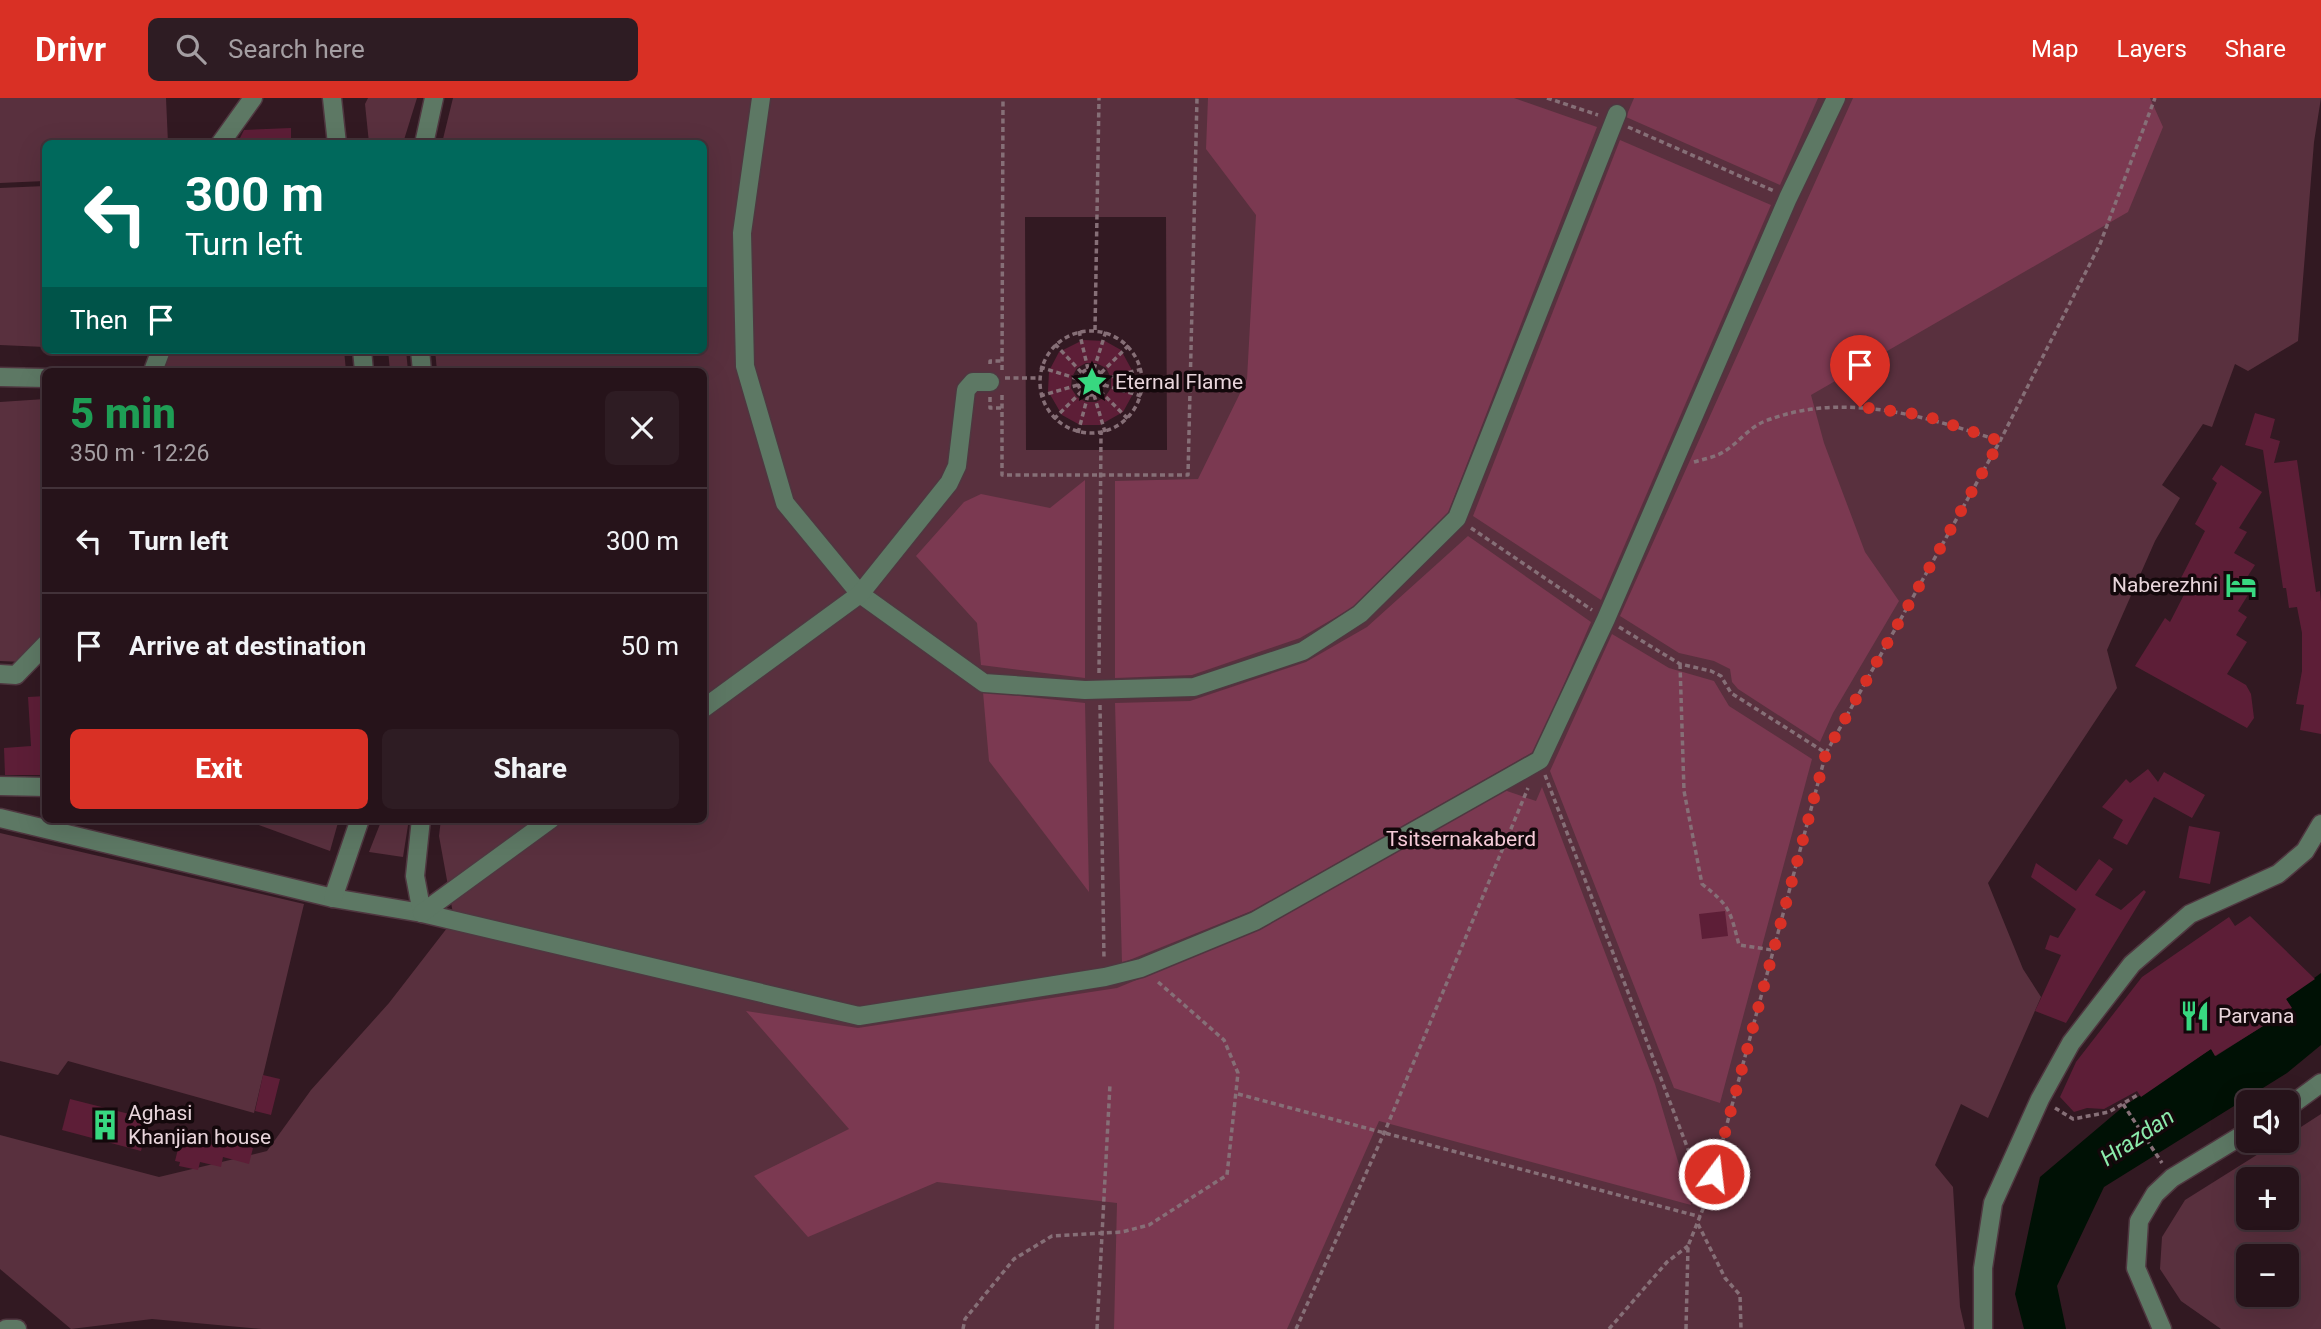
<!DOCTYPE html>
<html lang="en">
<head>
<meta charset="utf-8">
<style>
  body { margin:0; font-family:Roboto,sans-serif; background:#2e1c23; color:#f1f3f6; height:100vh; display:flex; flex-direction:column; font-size:26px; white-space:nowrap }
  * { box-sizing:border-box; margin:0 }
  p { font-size:23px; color:#a49ea2 }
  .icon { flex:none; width:38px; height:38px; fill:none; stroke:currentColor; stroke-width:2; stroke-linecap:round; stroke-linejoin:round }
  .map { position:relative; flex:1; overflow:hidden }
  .panel { position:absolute; left:42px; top:270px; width:665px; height:455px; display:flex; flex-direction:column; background:#26131a; border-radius:10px; box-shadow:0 7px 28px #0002,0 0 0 2px #423239 }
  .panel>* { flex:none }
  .banner { position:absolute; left:42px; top:42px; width:665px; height:214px; border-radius:10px; box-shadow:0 7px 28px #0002,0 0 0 2px #423239; background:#00695c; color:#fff; overflow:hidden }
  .fabs { position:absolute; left:2236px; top:992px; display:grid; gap:14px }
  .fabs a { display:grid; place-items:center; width:63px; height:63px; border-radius:10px; background:#26131a; box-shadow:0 7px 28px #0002,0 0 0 2px #423239; font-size:35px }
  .pin { position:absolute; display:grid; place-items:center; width:60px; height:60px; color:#fff; margin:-72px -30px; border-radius:50% 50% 50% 0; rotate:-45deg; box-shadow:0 0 7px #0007 }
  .pin .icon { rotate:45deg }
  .me { position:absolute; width:77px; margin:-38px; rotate:15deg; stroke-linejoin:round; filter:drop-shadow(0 0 5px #0008) }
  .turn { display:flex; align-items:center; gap:24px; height:147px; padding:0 28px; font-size:32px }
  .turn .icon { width:91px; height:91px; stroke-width:2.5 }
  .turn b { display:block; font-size:49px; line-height:60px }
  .then { display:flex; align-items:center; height:66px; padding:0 28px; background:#0003; gap:14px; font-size:26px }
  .round { display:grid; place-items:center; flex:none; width:74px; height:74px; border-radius:10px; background:#2e1c23 }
  .head { display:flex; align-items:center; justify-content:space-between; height:119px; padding:0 28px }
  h1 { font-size:42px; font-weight:800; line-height:52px; color:#1e9e55 }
  .action { display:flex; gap:14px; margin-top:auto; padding:14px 28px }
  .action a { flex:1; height:80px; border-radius:10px; background:#d93025; color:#fff; font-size:28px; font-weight:800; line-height:80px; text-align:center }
  .action a+a { background:#2e1c23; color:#f1f3f6 }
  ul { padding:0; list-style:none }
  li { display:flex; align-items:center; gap:21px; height:105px; padding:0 28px; border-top:2px solid #423239 }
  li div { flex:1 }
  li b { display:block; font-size:26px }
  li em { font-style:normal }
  header { display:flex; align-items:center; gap:42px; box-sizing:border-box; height:98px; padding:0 35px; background:#d93025; color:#fff }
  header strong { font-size:33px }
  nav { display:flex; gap:38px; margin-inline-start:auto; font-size:24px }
  .search { width:490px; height:63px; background:#2e1c23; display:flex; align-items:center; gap:18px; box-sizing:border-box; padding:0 24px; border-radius:10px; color:#a49ea2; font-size:26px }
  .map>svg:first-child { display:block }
</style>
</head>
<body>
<header>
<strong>Drivr</strong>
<div class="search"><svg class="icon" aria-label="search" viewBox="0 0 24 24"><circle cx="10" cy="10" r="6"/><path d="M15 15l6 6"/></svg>Search here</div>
<nav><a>Map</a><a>Layers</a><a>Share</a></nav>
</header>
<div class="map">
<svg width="2321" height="1231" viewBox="0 0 2321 1231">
  <rect width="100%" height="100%" fill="#321922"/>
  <!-- green -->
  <g fill="#59303e" fill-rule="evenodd">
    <polygon points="0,0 166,0 168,45 46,46 45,83 0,85"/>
    <polygon points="368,0 417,0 403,45 369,45 365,6"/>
    <path d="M453,0h1868l-7,44 -16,199 -50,30 -13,-7 -23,63 -9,-3 -41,61 18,13 -25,43 -48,109 10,38 -129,195 35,86 18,28 -53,121 -27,-14 -26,61 18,22 7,120 5,22h-1703l-110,-10 -81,10 -71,-60v-134l159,42 108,-26 44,-61 78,-87 65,-84 -15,-83 2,-17h263v-448h-267l-2,-21h269v-206l-262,-1zM1025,119h141l1,233h-141z"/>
    <polygon points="45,88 45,249 0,247 0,90"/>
    <polygon points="165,252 344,252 346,273 158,273"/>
    <polygon points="388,252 406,252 408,273 390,273"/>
    <polygon points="45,301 45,554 24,564 0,563 0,304"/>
    <polygon points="242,721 339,721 330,753"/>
    <polygon points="382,721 409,721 403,759 369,754"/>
    <polygon points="0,735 304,806 254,1015 68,963 58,977 0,963"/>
    <path d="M2321,1016v215h-100l-40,-28 -21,-32 2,-32 23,-37 94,-59h8v-5zM2249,1082h38v38h-38zM2249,1158h38v39h-38z"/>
  </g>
  <!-- forest -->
  <g fill="#7b3951">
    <polygon points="1208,0 1514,0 1597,29 1448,415 1357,507 1300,540 1192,577 1115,580 1115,383 1198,381 1247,281 1256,117 1206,51"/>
    <polygon points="1634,0 1818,0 1780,87 1626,19"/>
    <polygon points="1853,0 2150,0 2163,29 2128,114 1811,297 1824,345 1865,454 1899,503 1833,615 1820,644 1738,591 1732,584 1730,571 1714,563 1679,555 1620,518"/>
    <polygon points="1620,42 1771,107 1601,502 1473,418"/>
    <polygon points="1085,382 1085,580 981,567 977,525 916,458 964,404 981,396 1050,410"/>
    <polygon points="1468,438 1591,524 1535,653 1254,812 1122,865 1115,605 1190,603 1306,564 1367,529"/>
    <polygon points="1612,536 1669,570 1714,583 1729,608 1812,661 1720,1005 1674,990 1550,673"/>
    <polygon points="983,594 1085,605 1089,794 989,663"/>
    <polygon points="1542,689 1655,986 1691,1107 1379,1023 1287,1231 1114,1231 1117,1105 937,1084 808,1139 754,1078 849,1031 746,913 858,930 1117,890 1261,831 1504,692 1536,703"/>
  </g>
  <!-- water -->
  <polygon fill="#001105" points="2321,875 2321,947 2287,975 2104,1089 2057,1188 2066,1231 2024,1231 2015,1196 2040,1079 2124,1008 2211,951 2216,958 2291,910 2286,901"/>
  <!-- building -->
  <g fill="#5d1e37" fill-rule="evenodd">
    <polygon points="291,30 291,46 237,46 244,32"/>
    <path d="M1083,242l22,1 16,9 13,24v18l-11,20 -23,13h-20l-18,-10 -14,-24 1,-20 10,-19zM1086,265h10l10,5 5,10v10l-6,9 -9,5h-10l-9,-5 -6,-9 1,-11 5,-9z"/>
    <polygon points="2255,315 2275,321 2270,340 2280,343 2274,365 2297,362 2316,494 2320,493 2321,504 2321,636 2300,632 2304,607 2296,606 2302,573 2302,535 2297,509 2289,510 2286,490 2283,490 2263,352 2245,347"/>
    <polygon points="2221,367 2262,394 2239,430 2247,434 2234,455 2255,467 2242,487 2251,492 2238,513 2247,519 2236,537 2247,544 2227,576 2246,587 2251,596 2254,620 2247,630 2135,568 2165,520 2170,524 2190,485 2181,480 2205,433 2195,426 2217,385 2212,381"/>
    <polygon points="46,598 46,677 5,677 4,650 31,648 28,599"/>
    <polygon points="2148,671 2158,684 2164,674 2205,697 2192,720 2154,699 2127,747 2113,740 2123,722 2102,709 2126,681 2130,685"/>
    <polygon points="2189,728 2220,734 2210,786 2179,780"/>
    <polygon points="2099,761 2113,771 2095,797 2121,812 2144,792 2146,794 2066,925 2035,913 2061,857 2045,851 2050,837 2058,840 2076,811 2031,779 2036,765 2076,793"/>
    <polygon points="1725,813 1728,838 1702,841 1699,816"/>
    <polygon points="2250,818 2315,881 2286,901 2292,910 2215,958 2211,951 2141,999 2137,993 2104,1011 2087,1010 2074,1014 2060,999 2076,964 2142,879 2229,819 2235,828"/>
    <polygon points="263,977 280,981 271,1017 255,1013"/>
    <polygon points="70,1001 149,1021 141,1053 62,1032"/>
    <polygon points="181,1039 221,1049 223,1042 253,1050 249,1066 223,1059 221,1069 200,1064 198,1072 179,1068 180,1064 175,1063"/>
  </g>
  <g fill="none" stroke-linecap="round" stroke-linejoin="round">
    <!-- minor casing -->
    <g stroke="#4f3740" stroke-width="21">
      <g id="minor">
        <polyline points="332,0 337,46"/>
        <polyline points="761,0 742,135 745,268 785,405 860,496 984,585 1085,592 1194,589 1303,553 1360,516 1457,420 1617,16"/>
        <polyline points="220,46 253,0"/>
        <polyline points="424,46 434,0"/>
        <polyline points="362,252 364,273"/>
        <polyline points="420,252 422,273"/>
        <polyline points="153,273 161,252"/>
        <polyline points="0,279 46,280"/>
        <polyline points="0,576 16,577 46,546"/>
        <polyline points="704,610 860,496 949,385 957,368 966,292 973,284 990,284"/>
        <polyline points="0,688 46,689"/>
        <polyline points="0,720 333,800 422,815 859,918 1105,879 1141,870 1255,823 1540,662 1606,521 1788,100 1836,0"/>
        <polyline points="421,721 415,778 422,815"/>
        <polyline points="333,800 360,721"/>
        <polyline points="422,815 551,721"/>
        <polyline points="2287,1010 2321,985"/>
        <polyline points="6,1231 17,1231"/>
        <polyline points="1983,1231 1983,1170 1993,1105 2040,1001 2071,945 2132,866 2190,816 2278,776 2305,753 2321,726"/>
        <polyline points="2162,1231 2136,1170 2139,1123 2155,1096 2172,1080 2249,1033"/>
      </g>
    </g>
    <!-- path -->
    <g stroke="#866f77" stroke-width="3.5" stroke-dasharray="5 3.5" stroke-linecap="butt">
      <polyline points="1547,0 1598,17"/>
      <polyline points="1628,29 1774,93"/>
      <polyline points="1095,232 1099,0"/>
      <circle cx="1091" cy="284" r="51"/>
      <polyline points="1079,233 1088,271"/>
      <polyline points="1055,246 1082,275"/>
      <polyline points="990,266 990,263 1002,263"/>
      <polyline points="1040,269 1078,281"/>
      <polyline points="1094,271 1106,233"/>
      <circle cx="1091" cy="284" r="13"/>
      <polyline points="1002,272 1003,0"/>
      <polyline points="1101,275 1129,247"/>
      <polyline points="1005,280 1040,280"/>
      <polyline points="1104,281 1142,271"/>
      <polyline points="1142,284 1190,284"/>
      <polyline points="1104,287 1141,298"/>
      <polyline points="1100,293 1128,321"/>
      <polyline points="1002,297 1002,377 1188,377 1197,0"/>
      <polyline points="1094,297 1105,334"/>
      <polyline points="1040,298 1078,287"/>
      <polyline points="990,299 990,310 1002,310"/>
      <polyline points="1054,321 1082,293"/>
      <polyline points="1078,335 1088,297"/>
      <path d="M1694,364c10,-3 22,-5 31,-11 13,-8 24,-23 38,-29 78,-32 162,-6 237,19"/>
      <polyline points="1471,430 1592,512"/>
      <polyline points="1619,529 1680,566 1711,573 1721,578 1731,595 1826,655"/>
      <path d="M1680,566l4,127 18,93c28,22 28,26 37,61l33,5"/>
      <polyline points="1099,575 1101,335"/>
      <polyline points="1100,607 1104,862"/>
      <polyline points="1545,677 1707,1101"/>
      <polyline points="1238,996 1701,1119"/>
      <polyline points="2123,1006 2162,1065"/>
      <polyline points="2055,1010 2073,1021 2109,1014 2139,996"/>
      <polyline points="1698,1126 1725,1180 1740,1197 1741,1231"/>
      <polyline points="963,1231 965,1221 1014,1161 1052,1138 1122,1134 1149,1127 1227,1077 1238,975 1224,942 1157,883"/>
      <polyline points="1097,1231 1110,986"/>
      <polyline points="1296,1231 1385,1033 1528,690"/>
      <polyline points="1609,1231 1667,1164 1688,1148"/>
      <polyline points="1686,1231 1688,1148 1707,1101 1826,655 2000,343 2100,146 2155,0"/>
    </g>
    <!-- minor -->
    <use href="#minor" stroke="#5d7864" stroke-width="18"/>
  </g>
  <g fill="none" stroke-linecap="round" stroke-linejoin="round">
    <!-- route -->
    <polyline stroke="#d93025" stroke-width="12" stroke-dasharray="0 21.6" points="1714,1076 1826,655 2000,343 1923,317 1860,309"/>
  </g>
  <!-- icons -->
  <defs>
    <g id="sight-bare" transform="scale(2.415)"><path d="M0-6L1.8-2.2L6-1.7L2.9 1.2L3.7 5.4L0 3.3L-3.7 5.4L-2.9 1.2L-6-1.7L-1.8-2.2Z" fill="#38d880" stroke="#13080b" stroke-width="2.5" paint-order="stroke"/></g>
    <g id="hotel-bare" transform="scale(2.415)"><path d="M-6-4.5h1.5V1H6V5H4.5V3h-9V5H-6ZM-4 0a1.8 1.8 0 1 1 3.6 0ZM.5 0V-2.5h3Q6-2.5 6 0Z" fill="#38d880" stroke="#13080b" stroke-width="2.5" paint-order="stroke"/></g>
    <g id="restaurant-bare" transform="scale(2.415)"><path d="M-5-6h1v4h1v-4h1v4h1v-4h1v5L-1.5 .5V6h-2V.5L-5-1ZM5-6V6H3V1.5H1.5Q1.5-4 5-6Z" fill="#38d880" stroke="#13080b" stroke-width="2.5" paint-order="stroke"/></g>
    <g id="building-bare" transform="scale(2.415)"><path d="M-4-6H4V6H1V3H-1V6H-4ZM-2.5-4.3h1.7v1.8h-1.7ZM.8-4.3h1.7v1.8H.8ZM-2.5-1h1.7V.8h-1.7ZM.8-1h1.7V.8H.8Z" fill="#38d880" stroke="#13080b" stroke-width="2.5" paint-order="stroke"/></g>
  </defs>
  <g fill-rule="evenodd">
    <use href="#sight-bare" x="1092" y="284"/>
    <use href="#hotel-bare" x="2241" y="487"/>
    <use href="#restaurant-bare" x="2195" y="918"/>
    <use href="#building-bare" x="105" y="1027"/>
  </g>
  <g text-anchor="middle" stroke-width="7" stroke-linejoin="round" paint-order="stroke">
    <!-- poi labels -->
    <g font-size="21" fill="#e8d5db" stroke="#13080b" text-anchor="start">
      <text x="1115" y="291">Eternal Flame</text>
      <text x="2218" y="494" text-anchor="end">Naberezhni</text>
      <text x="2218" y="925">Parvana</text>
      <text x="128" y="1022">Aghasi<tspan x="128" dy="24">Khanjian house</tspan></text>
    </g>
    <!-- park labels -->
    <g font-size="21" fill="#f5cad7" stroke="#13080b">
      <text x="1461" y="748">Tsitsernakaberd</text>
    </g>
    <!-- water labels -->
    <g font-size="23" font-style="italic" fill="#8beaab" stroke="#13080b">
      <text transform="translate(2137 1039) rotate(-34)" y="8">Hrazdan</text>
    </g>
  </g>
</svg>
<div class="fabs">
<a><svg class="icon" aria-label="sound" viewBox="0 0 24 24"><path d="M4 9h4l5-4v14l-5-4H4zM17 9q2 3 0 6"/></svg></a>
<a>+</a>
<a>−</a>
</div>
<div class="pin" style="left:1860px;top:309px;background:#d93025"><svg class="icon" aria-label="arrive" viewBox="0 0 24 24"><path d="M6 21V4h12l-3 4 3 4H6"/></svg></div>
<svg class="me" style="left:1714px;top:1076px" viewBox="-20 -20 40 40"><circle r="17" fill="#d93025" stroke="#fff" stroke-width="3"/><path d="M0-11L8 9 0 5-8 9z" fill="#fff"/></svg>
<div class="banner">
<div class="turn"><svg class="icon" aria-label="left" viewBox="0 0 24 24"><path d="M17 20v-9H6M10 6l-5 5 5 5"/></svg><div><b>300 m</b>Turn left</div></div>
<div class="then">Then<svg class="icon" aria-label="arrive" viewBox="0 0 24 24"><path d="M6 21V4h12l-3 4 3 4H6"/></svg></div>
</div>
<section class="panel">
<div class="head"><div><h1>5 min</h1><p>350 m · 12:26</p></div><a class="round"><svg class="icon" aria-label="close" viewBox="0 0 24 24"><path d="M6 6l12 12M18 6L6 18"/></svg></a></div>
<ul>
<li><svg class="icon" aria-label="left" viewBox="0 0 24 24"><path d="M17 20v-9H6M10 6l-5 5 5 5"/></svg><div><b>Turn left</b></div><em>300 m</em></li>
<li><svg class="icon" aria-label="arrive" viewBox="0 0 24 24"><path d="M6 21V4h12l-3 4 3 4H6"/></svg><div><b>Arrive at destination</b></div><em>50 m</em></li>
</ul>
<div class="action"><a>Exit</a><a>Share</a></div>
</section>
</div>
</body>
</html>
